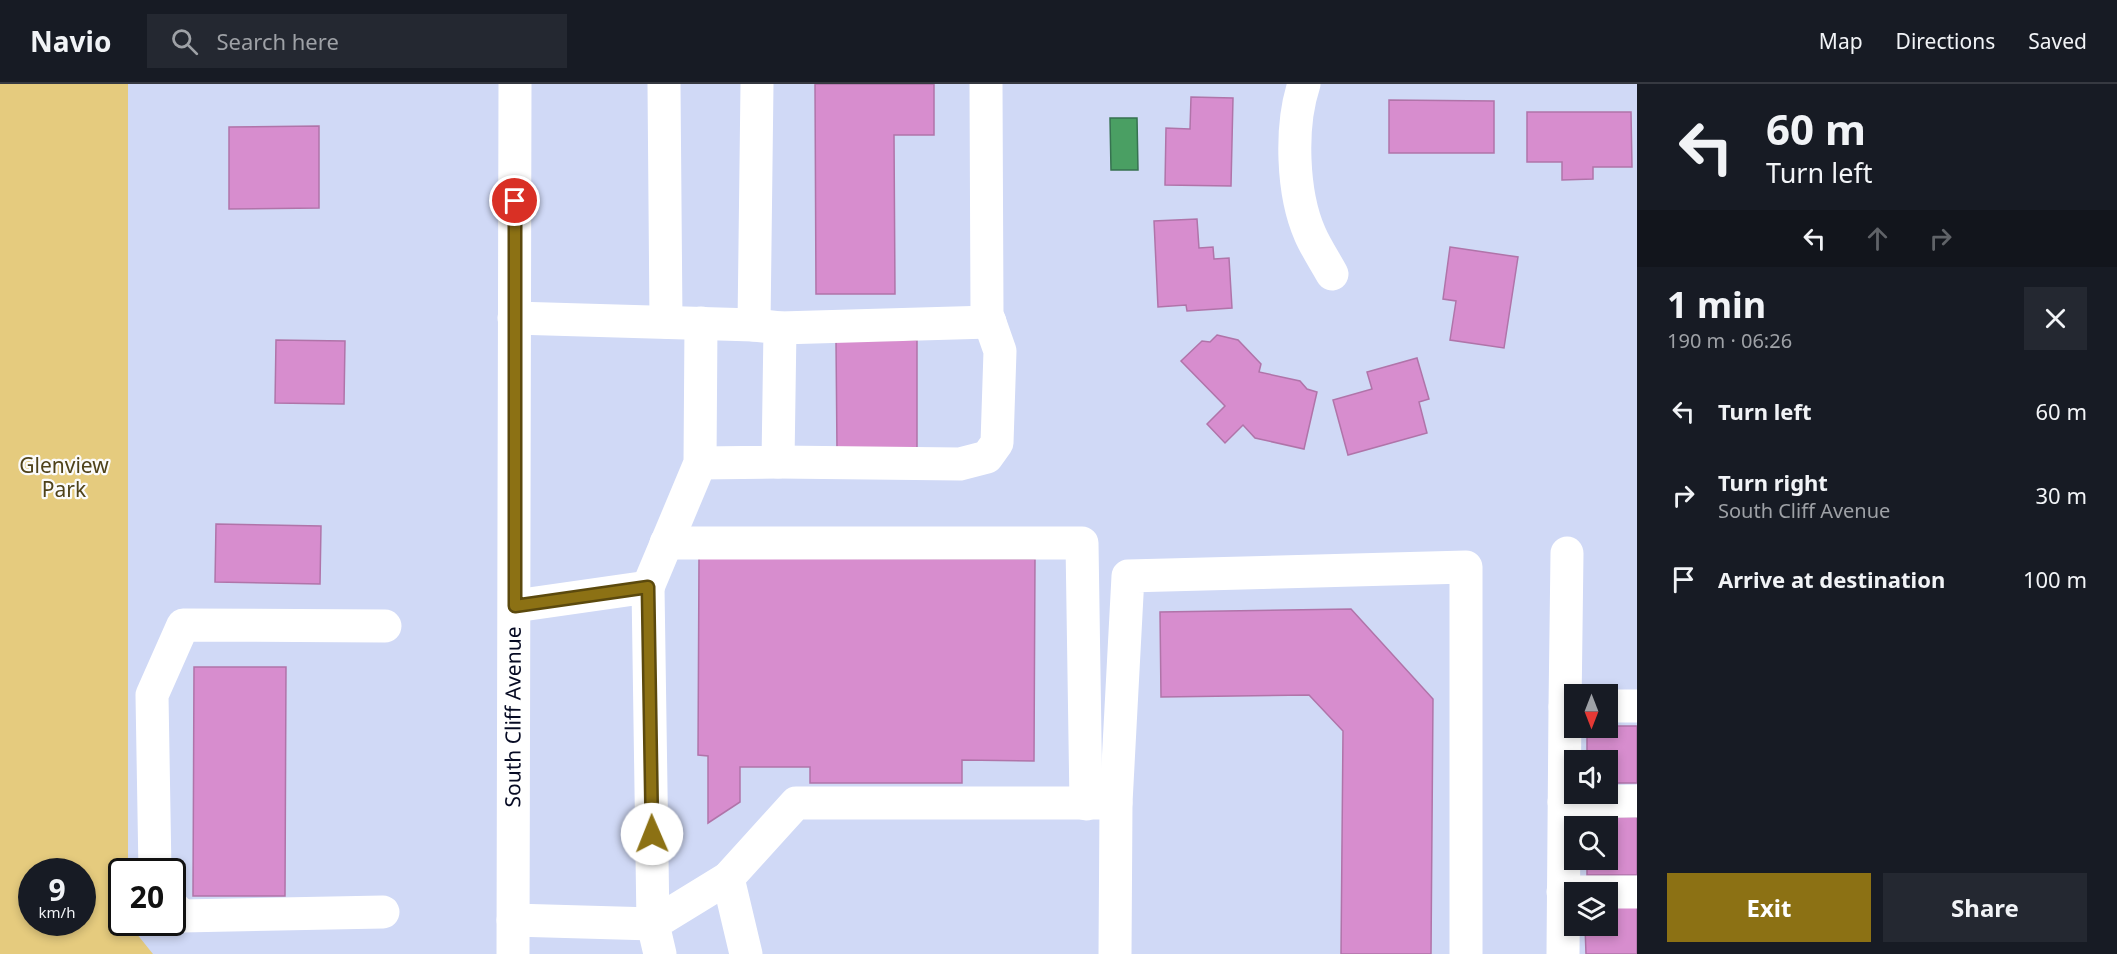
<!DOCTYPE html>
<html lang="en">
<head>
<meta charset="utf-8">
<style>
  body { margin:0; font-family:"Noto Sans",sans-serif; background:#242831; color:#f1f3f6; height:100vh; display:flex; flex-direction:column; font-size:22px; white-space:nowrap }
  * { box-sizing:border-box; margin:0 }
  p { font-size:20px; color:#9ea1a6 }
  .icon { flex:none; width:33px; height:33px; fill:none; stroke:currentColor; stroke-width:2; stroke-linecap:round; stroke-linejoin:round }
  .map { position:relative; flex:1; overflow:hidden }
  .panel { display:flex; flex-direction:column; background:#171b24; width:480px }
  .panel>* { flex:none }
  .banner { background:#171b24; color:#f1f3f6; overflow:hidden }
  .needle { width:39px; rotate:180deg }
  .fabs { position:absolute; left:1564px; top:600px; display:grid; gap:12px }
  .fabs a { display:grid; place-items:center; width:54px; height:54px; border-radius:0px; background:#171b24; box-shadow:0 3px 9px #0003; font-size:30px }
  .speed { position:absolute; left:18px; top:774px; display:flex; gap:12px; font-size:30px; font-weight:700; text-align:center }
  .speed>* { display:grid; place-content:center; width:78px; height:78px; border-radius:50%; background:#171b24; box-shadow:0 3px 9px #0003; line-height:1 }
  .speed small { font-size:15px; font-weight:400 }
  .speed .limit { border:3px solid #111; border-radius:9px; background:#fff; color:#111 }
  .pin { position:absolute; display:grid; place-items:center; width:51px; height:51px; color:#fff; margin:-26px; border:3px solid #fff; border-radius:50%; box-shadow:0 2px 6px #0007 }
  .me { position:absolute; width:66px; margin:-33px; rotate:359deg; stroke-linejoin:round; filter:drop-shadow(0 0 4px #0008) }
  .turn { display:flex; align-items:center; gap:21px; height:126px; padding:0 30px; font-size:27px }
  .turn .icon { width:78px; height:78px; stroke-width:2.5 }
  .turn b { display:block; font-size:42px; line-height:51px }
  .lanes { display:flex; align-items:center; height:57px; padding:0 30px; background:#0003; justify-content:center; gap:30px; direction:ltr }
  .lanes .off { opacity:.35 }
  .round { display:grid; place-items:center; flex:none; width:63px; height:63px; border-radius:0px; background:#242831 }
  .headline { display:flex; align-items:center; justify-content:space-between; height:102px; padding:0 30px }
  h1 { font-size:36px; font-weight:700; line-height:45px }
  .cta { display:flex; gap:12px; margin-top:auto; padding:12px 30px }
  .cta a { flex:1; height:69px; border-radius:0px; background:#8c7114; color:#fff; font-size:24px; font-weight:700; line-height:69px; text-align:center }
  .cta a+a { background:#242831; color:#f1f3f6 }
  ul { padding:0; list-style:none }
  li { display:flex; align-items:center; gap:18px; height:84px; padding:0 30px }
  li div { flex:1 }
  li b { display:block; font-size:22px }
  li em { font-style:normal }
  header { display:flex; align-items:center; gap:36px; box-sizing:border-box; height:84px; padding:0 30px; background:#171b24; border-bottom:2px solid #363941 }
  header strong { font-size:28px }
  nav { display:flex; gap:33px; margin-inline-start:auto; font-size:21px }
  .search { width:420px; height:54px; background:#242831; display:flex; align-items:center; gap:15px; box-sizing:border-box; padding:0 21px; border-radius:0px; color:#9ea1a6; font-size:22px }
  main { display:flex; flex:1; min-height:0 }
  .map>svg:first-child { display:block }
</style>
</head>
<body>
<header>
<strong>Navio</strong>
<div class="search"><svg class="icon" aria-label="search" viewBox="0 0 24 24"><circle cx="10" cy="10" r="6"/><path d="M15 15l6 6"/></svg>Search here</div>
<nav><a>Map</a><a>Directions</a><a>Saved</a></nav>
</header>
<main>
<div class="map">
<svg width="1637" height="870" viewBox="0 0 1637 870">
  <rect width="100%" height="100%" fill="#d0d9f6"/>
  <!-- green -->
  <path fill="#e5cb7e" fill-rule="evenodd" d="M0,0h128v787l-6,1v50l6,1 25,31h-153zM32,788h50v50h-50z"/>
  <!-- water -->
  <polygon fill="#4a9f63" stroke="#367250" stroke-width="1.5" points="1110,34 1137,34 1138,86 1111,86"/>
  <!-- building -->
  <g fill="#d78dce" stroke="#b074a9" stroke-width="1.5">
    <polygon points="815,0 934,0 934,51 894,51 895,210 816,210"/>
    <polygon points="1191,13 1233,14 1231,102 1165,101 1166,44 1190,45"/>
    <polygon points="1389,16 1494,17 1494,69 1389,69"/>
    <polygon points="1527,28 1631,28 1632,83 1593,83 1593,95 1562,96 1562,78 1527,78"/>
    <polygon points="319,42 319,124 229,125 229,43"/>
    <polygon points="1197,135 1199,164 1213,163 1214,175 1229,174 1232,224 1187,227 1186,221 1158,223 1154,137"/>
    <polygon points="1450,163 1518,173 1504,264 1450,256 1456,217 1443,215"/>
    <polygon points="1217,251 1238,256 1261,280 1259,288 1300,297 1307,305 1317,308 1304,365 1255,354 1243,341 1225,359 1207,340 1225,322 1181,277 1202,257 1210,258"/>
    <polygon points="276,256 345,257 344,320 275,319"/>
    <polygon points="917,256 917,366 837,366 836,257"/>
    <polygon points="1417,274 1429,315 1419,318 1427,349 1348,371 1333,316 1372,305 1367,288"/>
    <polygon points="216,440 321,442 320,500 215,498"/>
    <polygon points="699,474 1035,475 1034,677 962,676 962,699 810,699 810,683 740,683 740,718 708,739 708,672 698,671"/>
    <polygon points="1351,525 1433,615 1431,870 1341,870 1343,647 1309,611 1161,613 1160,528"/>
    <polygon points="194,583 286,583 285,812 193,812"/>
    <polygon points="1608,642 1637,642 1637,699 1608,699 1608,676 1587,676 1587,644 1608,644"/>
    <polygon points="1587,733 1637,733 1637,791 1587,791 1587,776 1608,776 1608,742 1587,742"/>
    <polygon points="1637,820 1637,870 1586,870 1585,842 1608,842 1608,821"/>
  </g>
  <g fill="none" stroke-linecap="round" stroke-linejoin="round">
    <!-- minor -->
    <g stroke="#fff" stroke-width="33">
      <polyline points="664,0 666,238"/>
      <path d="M1304,0c-14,42 -12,109 6,150 6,14 15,27 22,40"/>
      <polyline points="514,234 754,241"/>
      <polyline points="780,244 990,238"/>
      <polyline points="778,378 960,380 987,373 997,359 1000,267 987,230 986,0"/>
      <polyline points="700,379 778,378 780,244 754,241 757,0"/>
      <polyline points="666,459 1082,459 1086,720"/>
      <polyline points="648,503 700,379 701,239"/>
      <polyline points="1608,622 1637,622"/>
      <polyline points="1565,623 1567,469"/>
      <polyline points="1564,718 1637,717"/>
      <polyline points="155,788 152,611 183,541 385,542"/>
      <polyline points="728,794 796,719 1116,719 1128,492 1466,483 1466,870"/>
      <polyline points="1563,808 1637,808"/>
      <polyline points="172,822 182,832 383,828"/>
      <polyline points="513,836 653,840 648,503 515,522"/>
      <polyline points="660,870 653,840 728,794 746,870"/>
      <polyline points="1115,870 1116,719"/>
      <polyline points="1563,870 1565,623 1575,622"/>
    </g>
    <!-- major -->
    <path stroke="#fff" stroke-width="33" id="s1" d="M513,870l2,-870"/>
  </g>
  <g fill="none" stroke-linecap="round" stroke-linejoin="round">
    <!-- route casing -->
    <g stroke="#5b490d" stroke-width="15">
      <polyline id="route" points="515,117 515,522 648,503 652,750"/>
    </g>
    <!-- route -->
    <use href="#route" stroke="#8c7114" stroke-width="10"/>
  </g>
  <g text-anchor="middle" stroke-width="4.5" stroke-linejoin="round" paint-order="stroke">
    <!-- park labels -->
    <g font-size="21" fill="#4f4219" stroke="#fbfbfb">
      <text x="64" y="389">Glenview<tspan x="64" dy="24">Park</tspan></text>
    </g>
    <!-- street labels -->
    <g font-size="21" fill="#060a23" stroke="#fbfbfb">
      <text dy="7" stroke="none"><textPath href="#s1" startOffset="237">South Cliff Avenue</textPath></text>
    </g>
  </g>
</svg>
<div class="fabs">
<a><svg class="needle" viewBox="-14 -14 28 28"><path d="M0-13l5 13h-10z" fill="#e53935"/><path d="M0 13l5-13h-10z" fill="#9ea1a6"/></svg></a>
<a><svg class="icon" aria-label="sound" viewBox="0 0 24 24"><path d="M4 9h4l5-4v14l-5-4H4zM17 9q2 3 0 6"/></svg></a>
<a><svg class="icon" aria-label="search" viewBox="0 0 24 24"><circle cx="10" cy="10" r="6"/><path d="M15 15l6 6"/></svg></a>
<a><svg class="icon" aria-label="layers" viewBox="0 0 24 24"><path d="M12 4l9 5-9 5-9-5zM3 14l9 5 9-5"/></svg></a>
</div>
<div class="speed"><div>9<small>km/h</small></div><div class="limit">20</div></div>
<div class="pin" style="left:515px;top:117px;background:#d93025"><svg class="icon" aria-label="arrive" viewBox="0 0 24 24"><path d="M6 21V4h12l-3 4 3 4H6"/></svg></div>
<svg class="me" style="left:652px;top:750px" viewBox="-20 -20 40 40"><circle r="19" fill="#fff"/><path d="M0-13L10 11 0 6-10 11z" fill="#8c7114"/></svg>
</div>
<section class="panel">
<div class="banner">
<div class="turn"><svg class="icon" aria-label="left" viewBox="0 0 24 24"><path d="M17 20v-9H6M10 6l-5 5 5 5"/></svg><div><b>60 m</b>Turn left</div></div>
<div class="lanes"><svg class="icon" aria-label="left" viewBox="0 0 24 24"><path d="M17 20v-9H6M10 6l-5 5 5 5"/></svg><svg class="icon off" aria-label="ahead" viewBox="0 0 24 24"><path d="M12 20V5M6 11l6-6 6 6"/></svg><svg class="icon off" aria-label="right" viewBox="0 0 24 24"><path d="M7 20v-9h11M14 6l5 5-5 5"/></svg></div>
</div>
<div class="headline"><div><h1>1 min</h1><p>190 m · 06:26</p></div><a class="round"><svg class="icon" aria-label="close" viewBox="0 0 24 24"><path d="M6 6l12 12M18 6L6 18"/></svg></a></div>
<ul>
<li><svg class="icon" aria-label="left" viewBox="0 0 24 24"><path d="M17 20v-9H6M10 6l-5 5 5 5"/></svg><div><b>Turn left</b></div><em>60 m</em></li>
<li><svg class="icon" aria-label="right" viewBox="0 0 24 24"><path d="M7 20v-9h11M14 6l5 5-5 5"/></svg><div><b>Turn right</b><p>South Cliff Avenue</p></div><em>30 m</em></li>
<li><svg class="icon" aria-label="arrive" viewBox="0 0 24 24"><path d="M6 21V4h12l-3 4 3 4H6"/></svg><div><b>Arrive at destination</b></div><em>100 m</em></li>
</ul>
<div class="cta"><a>Exit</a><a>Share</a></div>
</section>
</main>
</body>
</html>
